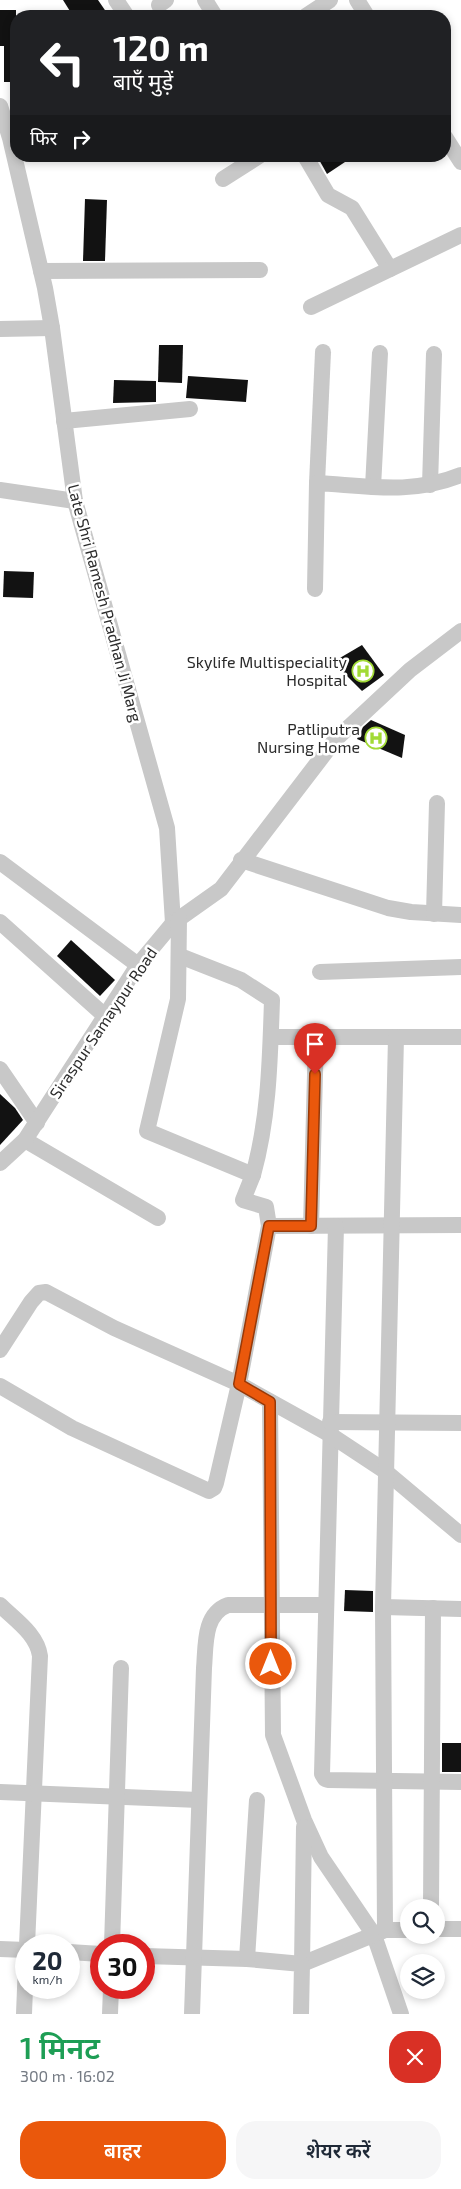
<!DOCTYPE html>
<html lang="hi">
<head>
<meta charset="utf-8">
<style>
  body { margin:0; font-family:"Exo 2","Noto Sans Devanagari",sans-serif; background:#f6f6f7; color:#1f2937; height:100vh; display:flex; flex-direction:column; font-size:19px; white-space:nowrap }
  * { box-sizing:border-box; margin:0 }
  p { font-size:16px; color:#747a83 }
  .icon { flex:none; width:28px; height:28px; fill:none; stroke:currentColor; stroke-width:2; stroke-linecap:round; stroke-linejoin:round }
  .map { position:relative; height:2014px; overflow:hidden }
  .details { display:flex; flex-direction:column; background:#fff; flex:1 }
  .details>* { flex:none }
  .banner { position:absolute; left:10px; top:10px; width:441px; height:152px; border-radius:20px; box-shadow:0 2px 8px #0003; background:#202124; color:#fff; overflow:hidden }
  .controls { position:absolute; left:400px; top:1899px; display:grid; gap:10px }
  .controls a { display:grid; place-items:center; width:45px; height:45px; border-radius:50%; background:#fff; box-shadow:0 2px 8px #0003; font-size:25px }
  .speed { position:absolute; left:15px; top:1934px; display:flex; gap:10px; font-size:25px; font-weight:700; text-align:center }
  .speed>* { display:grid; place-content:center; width:65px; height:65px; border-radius:50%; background:#fff; box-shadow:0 2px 8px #0003; line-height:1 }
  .speed small { font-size:12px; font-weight:400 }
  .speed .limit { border:8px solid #d22; background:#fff; color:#111 }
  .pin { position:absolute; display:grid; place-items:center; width:42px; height:42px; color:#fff; margin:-51px -21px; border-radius:50% 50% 50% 0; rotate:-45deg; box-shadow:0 0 5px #0007 }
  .pin .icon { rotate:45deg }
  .me { position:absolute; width:55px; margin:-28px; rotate:0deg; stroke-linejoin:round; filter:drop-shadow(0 0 4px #0008) }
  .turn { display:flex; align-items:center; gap:18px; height:105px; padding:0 20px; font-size:22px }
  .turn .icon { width:65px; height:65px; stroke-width:2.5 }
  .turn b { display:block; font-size:35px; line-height:42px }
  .then { display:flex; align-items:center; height:48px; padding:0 20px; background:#0003; gap:10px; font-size:19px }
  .round { display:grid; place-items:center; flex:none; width:52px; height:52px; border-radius:20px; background:#f6f6f7 }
  .head { display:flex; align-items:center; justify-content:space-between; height:85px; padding:0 20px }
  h1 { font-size:30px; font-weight:600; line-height:38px; color:#1e9e55 }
  .button { display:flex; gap:10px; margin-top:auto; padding:10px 20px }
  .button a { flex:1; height:58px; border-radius:20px; background:#ea580c; color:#fff; font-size:20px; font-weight:600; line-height:58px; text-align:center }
  .button a+a { background:#f6f6f7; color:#1f2937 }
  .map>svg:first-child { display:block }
</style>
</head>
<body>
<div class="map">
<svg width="461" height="2014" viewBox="0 0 461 2014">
  <rect width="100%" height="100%" fill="#fff"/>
  <!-- building -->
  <g fill="#121212">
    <polygon points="63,0 98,0 109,16 73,16"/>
    <polygon points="0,10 16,10 16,82 4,82 4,46 0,46"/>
    <polygon points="317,156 354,156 327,174"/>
    <polygon points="85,199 107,200 105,261 83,261"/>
    <polygon points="159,345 183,345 182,383 158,382"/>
    <polygon points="188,376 248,380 246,402 186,398"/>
    <polygon points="114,380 156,381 156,402 113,403"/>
    <polygon points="4,571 34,572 33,598 3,597"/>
    <polygon points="362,645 384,675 362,691 333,662"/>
    <polygon points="371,720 405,735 402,758 357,739 363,727"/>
    <polygon points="71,940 115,980 100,996 57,956"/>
    <polygon points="0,1094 15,1108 23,1120 0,1145"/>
    <polygon points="345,1590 373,1591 373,1612 344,1611"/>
    <rect x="442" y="1743" width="19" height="29"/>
  </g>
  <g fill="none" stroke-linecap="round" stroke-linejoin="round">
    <!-- minor -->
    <g stroke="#c8c8c8" stroke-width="16">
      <polyline points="116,0 126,15"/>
      <polyline points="205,0 215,16"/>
      <polyline points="357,0 367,16"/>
      <polyline points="159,5 166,0"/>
      <polyline points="306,16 330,0"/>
      <polyline points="0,106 10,138 45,288 52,328 75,501 167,828 173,923"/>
      <polyline points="445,137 461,162"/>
      <polyline points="305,156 328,195 352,208 390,269"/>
      <polyline points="223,179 259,156"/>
      <polyline points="41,271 260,270"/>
      <polyline points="311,307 461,235"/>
      <polyline points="0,329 52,328"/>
      <polyline points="64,421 190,409"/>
      <polyline points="317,483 323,352"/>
      <polyline points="430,485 434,354"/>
      <polyline points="373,487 380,353"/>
      <polyline points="0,490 75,501"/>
      <path d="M315,589l2,-106c51,3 95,12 144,-8"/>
      <polyline points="241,860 388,908 411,912 461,915"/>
      <polyline points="0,862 138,965"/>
      <polyline points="434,914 437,803"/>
      <polyline points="0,922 105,1016"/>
      <path d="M180,956l61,24 31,20c-2,59 -3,118 -19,175"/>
      <polyline points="320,972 461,967"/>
      <polyline points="271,1037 461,1037"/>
      <polyline points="0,1069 37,1123"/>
      <polyline points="25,1140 158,1218"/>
      <polyline points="0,1163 25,1140 138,965 173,923 221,889 335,740 410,670 461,631"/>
      <polyline points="269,1226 461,1225"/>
      <polyline points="311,1226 316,1036"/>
      <polyline points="336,1226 322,1774 325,1779 328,1780 461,1782"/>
      <polyline points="0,1350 31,1302 39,1293 46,1292 114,1328 239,1384 269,1226 266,1207 243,1200 253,1175 147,1131 178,999 179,919"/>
      <polyline points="0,1386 72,1428 209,1491 214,1488 216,1483 239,1384 329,1434 385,1471 461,1535"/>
      <polyline points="270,1402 273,1735 304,1820 321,1857 374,1935 401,2014"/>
      <polyline points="330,1422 461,1423"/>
      <path d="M0,1605c15,15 37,29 40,51l-13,289"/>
      <polyline points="383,1607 461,1609"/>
      <polyline points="0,1792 199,1800"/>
      <polyline points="304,1827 302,1964 385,1930 409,1930"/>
      <polyline points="431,1908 433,1608"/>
      <polyline points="436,1929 461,1929"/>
      <polyline points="385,1930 383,1607 396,1037"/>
      <polyline points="112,1945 121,1668"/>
      <polyline points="0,1949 26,1950"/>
      <polyline points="69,1952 101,1954"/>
      <polyline points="144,1956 247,1959 302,1964 301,2014"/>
      <polyline points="247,1959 257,1800"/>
      <polyline points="24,2014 26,1963"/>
      <polyline points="110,2014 111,1988"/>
      <path d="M192,2014l12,-346c2,-22 -1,-54 24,-63h97"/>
    </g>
  </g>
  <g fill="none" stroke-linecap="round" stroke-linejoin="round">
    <!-- route casing -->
    <g stroke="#983908" stroke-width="12">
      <polyline id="route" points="271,1664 270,1402 239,1384 269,1226 311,1226 315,1074"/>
    </g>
    <!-- route -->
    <use href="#route" stroke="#ea580c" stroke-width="9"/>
  </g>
  <!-- icons -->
  <defs>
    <g id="hospital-ring" transform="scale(1.125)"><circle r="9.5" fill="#fff" stroke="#a2da36" stroke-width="1.5"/><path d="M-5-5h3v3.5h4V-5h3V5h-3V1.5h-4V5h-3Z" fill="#a2da36"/></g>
  </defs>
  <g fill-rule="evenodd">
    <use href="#hospital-ring" x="363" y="671"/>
    <use href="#hospital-ring" x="376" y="738"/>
  </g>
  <g text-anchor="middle" stroke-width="5" stroke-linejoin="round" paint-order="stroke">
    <!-- street labels -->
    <g font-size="16" fill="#2b2b2b" stroke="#fff">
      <text transform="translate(105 603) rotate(75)" y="6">Late Shri Ramesh Pradhan Ji Marg</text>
      <text transform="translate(103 1023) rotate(-56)" y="6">Siraspur Samaypur Road</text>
    </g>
    <!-- poi labels -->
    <g font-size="16" fill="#2b2b2b" stroke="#fff" text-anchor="end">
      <text x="347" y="668">Skylife Multispeciality<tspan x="347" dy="18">Hospital</tspan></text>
      <text x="360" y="735">Patliputra<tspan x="360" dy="18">Nursing Home</tspan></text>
    </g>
  </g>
</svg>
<div class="controls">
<a><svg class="icon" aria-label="search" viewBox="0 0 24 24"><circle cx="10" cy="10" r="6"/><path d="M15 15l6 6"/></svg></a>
<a><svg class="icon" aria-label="layers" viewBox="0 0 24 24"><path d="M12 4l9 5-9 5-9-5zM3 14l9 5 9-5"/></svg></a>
</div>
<div class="speed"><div>20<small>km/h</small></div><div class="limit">30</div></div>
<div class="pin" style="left:315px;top:1074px;background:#d93025"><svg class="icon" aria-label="arrive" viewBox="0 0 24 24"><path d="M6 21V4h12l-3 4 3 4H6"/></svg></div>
<svg class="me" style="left:271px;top:1664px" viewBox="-20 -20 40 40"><circle r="17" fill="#ea580c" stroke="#fff" stroke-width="3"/><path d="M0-11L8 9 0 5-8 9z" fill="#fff"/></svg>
<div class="banner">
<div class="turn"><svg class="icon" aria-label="left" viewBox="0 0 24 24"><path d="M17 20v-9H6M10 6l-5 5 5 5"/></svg><div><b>120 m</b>बाएँ मुड़ें</div></div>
<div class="then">फिर<svg class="icon" aria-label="right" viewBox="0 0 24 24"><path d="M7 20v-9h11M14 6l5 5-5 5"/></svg></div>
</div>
</div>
<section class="details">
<div class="head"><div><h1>1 मिनट</h1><p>300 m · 16:02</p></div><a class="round" style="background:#d93025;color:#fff"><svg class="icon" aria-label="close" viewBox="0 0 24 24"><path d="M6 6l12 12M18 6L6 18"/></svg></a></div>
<div class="button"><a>बाहर</a><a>शेयर करें</a></div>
</section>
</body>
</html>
